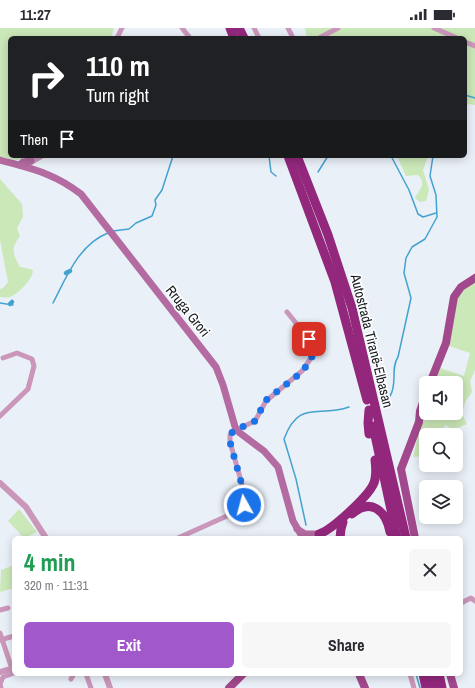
<!DOCTYPE html>
<html lang="en">
<head>
<meta charset="utf-8">
<style>
  body { margin:0; font-family:"Archivo Narrow",sans-serif; background:#f7f7f7; color:#2b2b33; height:100vh; display:flex; flex-direction:column; font-size:15px; white-space:nowrap }
  * { box-sizing:border-box; margin:0 }
  p { font-size:13px; color:#7c7c81 }
  .icon { flex:none; width:22px; height:22px; fill:none; stroke:currentColor; stroke-width:2; stroke-linecap:round; stroke-linejoin:round }
  .map { position:relative; flex:1; overflow:hidden }
  .panel { position:absolute; left:12px; top:508px; width:451px; height:140px; display:flex; flex-direction:column; background:#fff; border-radius:6px; box-shadow:0 2px 10px #0003 }
  .panel>* { flex:none }
  .banner { position:absolute; left:8px; top:8px; width:459px; height:122px; border-radius:6px; box-shadow:0 2px 10px #0003; background:#202124; color:#fff; overflow:hidden }
  .buttons { position:absolute; left:419px; top:348px; display:grid; gap:8px }
  .buttons a { display:grid; place-items:center; width:44px; height:44px; border-radius:6px; background:#fff; box-shadow:0 2px 10px #0003; font-size:20px }
  .pin { position:absolute; display:grid; place-items:center; width:34px; height:34px; color:#fff; margin:-17px; border-radius:8px; box-shadow:0 2px 6px #0006 }
  .me { position:absolute; width:44px; margin:-22px; rotate:353deg; stroke-linejoin:round; filter:drop-shadow(0 0 3px #0008) }
  .turn { display:flex; align-items:center; gap:14px; height:84px; padding:0 12px; font-size:18px }
  .turn .icon { width:52px; height:52px; stroke-width:2.5 }
  .turn b { display:block; font-size:28px; line-height:34px }
  .then { display:flex; align-items:center; height:38px; padding:0 12px; background:#0003; gap:8px; font-size:15px }
  .round { display:grid; place-items:center; flex:none; width:42px; height:42px; border-radius:6px; background:#f7f7f7 }
  .overview { display:flex; align-items:center; justify-content:space-between; height:68px; padding:0 12px }
  h1 { font-size:24px; font-weight:800; line-height:30px; color:#1e9e55 }
  .cta { display:flex; gap:8px; margin-top:auto; padding:8px 12px }
  .cta a { flex:1; height:46px; border-radius:6px; background:#a158cb; color:#fff; font-size:16px; font-weight:800; line-height:46px; text-align:center }
  .cta a+a { background:#f7f7f7; color:#2b2b33 }
  .status { display:flex; justify-content:space-between; align-items:center; height:28px; padding:0 20px; background:#fff; direction:ltr }
  .status svg { height:11px; fill:currentColor }
  .map>svg:first-child { display:block }
</style>
</head>
<body>
<div class="status"><b>11:27</b><svg viewBox="0 0 49 12"><path d="M0 12V9h3v3zM5 12V6h3v6zM10 12V3h3v9zM15 12V0h3v12zM26 1h20v11H26zM47 4h2v5h-2z"/></svg></div>
<div class="map">
<svg width="475" height="660" viewBox="0 0 475 660">
  <rect width="100%" height="100%" fill="#eaf0f8"/>
  <!-- green -->
  <g fill="#cbe8b8">
    <polygon points="0,0 114,0 111,10 10,10 10,128 34,128 17,132 0,129"/>
    <polygon points="305,0 475,0 475,77 469,76 465,78 465,10 307,10"/>
    <polygon points="397,128 428,128 423,142 429,162 426,173 420,174 415,170 422,158 422,152 418,147 406,148"/>
    <path d="M0,151l22,25 1,13 -6,11 3,8c-9,12 -8,17 0,31l11,2 2,2c-1,9 -15,23 -23,26 -4,1 -7,0 -10,0v-8l3,-1 5,-6 -8,-42z"/>
    <path d="M475,254v88l-5,11 2,11 -7,10 -3,12 5,10 -14,6 -7,-5 -2,2 -2,8h-16v21l-13,1 13,-54v10h30v-30h-22l6,-15 24,8 6,-23 -21,-7c4,-13 5,-40 9,-49 3,-6 11,-12 17,-15z"/>
    <polygon points="19,481 37,504 24,510 8,493"/>
    <polygon points="14,537 14,560 0,564 1,542"/>
  </g>
  <g fill="none" stroke-linecap="round" stroke-linejoin="round">
    <!-- stream -->
    <g stroke="#44a2cf" stroke-width="1.5">
      <polyline points="465,67 475,70"/>
      <polyline points="269,128 271,144 276,148"/>
      <polyline points="391,128 409,162 418,186 423,189 436,185"/>
      <polyline points="318,144 328,128"/>
      <polyline points="113,203 129,201 136,195 152,188 156,177 155,172 162,162 173,128"/>
      <polyline points="0,275 13,277"/>
      <path d="M53,275c13,-25 26,-59 55,-70"/>
      <path d="M390,368c8,-13 0,-27 8,-39l13,-59 -7,-25 2,-15 6,-11 13,-8 12,-22 -1,-22 -6,-19 3,-20"/>
      <path d="M306,497l-10,-46 -12,-40c15,-40 33,-21 65,-32"/>
      <polyline points="416,646 420,660"/>
    </g>
    <!-- canal -->
    <g stroke="#44a2cf" stroke-width="4.5">
      <polyline points="66,245 70,243"/>
      <polyline points="10,276 12,274"/>
    </g>
    <!-- minor -->
    <g stroke="#ca97bb" stroke-width="5">
      <polyline points="182,0 190,10"/>
      <polyline points="254,0 259,10"/>
      <polyline points="288,0 293,10"/>
      <polyline points="434,0 457,10"/>
      <polyline points="117,10 122,0"/>
      <polyline points="319,10 338,0"/>
      <polyline points="465,14 475,18"/>
      <polyline points="30,135 42,128"/>
      <polyline points="0,388 28,361 34,338 32,331 17,325 3,330"/>
      <polyline points="178,510 238,483 245,477 245,467 230,414 230,407 236,402 255,393 266,373 302,343 311,330 309,311 287,284"/>
      <polyline points="461,575 471,570 475,573"/>
      <polyline points="0,582 8,580"/>
      <polyline points="0,605 12,641"/>
      <polyline points="0,612 14,608"/>
      <polyline points="86,646 91,660"/>
      <polyline points="410,646 414,660"/>
      <polyline points="71,651 74,646"/>
      <polyline points="1,660 0,656 3,649 14,645"/>
    </g>
    <!-- tertiary -->
    <g stroke="#ca97bb" stroke-width="6">
      <polyline points="0,455 26,479 46,510"/>
      <polyline points="0,644 14,640"/>
      <polyline points="105,646 110,660"/>
    </g>
    <!-- secondary -->
    <g stroke="#b46ba1" stroke-width="7">
      <path d="M0,132c32,9 54,13 81,34l135,173 7,18 13,45 28,21 14,16 15,54 10,17"/>
      <polyline points="20,137 23,134 31,133"/>
      <polyline points="297,501 305,506 318,506"/>
    </g>
    <!-- primary -->
    <g stroke="#a2498d" stroke-width="8">
      <polyline points="430,355 446,315 454,269 461,259 475,250"/>
      <polyline points="415,510 401,441 419,394 420,383 426,366"/>
      <polyline points="359,646 365,660"/>
      <polyline points="450,646 454,660"/>
      <polyline points="229,660 243,646"/>
    </g>
    <!-- motorway -->
    <g stroke="#92277c" stroke-width="9">
      <polyline points="230,0 234,10"/>
      <polyline points="239,0 244,10"/>
      <polyline points="288,128 335,254 367,372"/>
      <polyline points="297,128 328,207 352,280 406,510"/>
      <polyline points="369,382 368,395 369,406"/>
      <polyline points="373,398 397,510"/>
      <path d="M352,486c19,-17 34,-3 38,18"/>
      <path d="M319,506c13,-4 48,-37 54,-49 4,-8 3,-17 2,-25"/>
      <polyline points="340,510 341,501 343,494"/>
      <polyline points="423,646 426,660"/>
      <polyline points="431,646 435,660"/>
      <polyline points="439,646 442,660"/>
    </g>
  </g>
  <g fill="none" stroke-linecap="round" stroke-linejoin="round">
    <!-- route -->
    <polyline stroke="#1a73e8" stroke-width="7" stroke-dasharray="0 12.6" points="244,477 245,468 230,414 230,406 236,402 255,393 266,372 302,344 312,330 309,311"/>
  </g>
  <g text-anchor="middle" stroke-width="3.5" stroke-linejoin="round" paint-order="stroke">
    <!-- street labels -->
    <g font-size="14" fill="#181b1d" stroke="#fcfdfe">
      <text transform="translate(188 283) rotate(51)" y="5">Rruga Grori</text>
      <text transform="translate(372 313) rotate(76)" y="5">Autostrada Tiranë-Elbasan</text>
    </g>
  </g>
</svg>
<div class="buttons">
<a><svg class="icon" aria-label="sound" viewBox="0 0 24 24"><path d="M4 9h4l5-4v14l-5-4H4zM17 9q2 3 0 6"/></svg></a>
<a><svg class="icon" aria-label="search" viewBox="0 0 24 24"><circle cx="10" cy="10" r="6"/><path d="M15 15l6 6"/></svg></a>
<a><svg class="icon" aria-label="layers" viewBox="0 0 24 24"><path d="M12 4l9 5-9 5-9-5zM3 14l9 5 9-5"/></svg></a>
</div>
<div class="pin" style="left:309px;top:311px;background:#d93025"><svg class="icon" aria-label="arrive" viewBox="0 0 24 24"><path d="M6 21V4h12l-3 4 3 4H6"/></svg></div>
<svg class="me" style="left:244px;top:477px" viewBox="-20 -20 40 40"><circle r="17" fill="#1a73e8" stroke="#fff" stroke-width="3"/><path d="M0-11L8 9 0 5-8 9z" fill="#fff"/></svg>
<div class="banner">
<div class="turn"><svg class="icon" aria-label="right" viewBox="0 0 24 24"><path d="M7 20v-9h11M14 6l5 5-5 5"/></svg><div><b>110 m</b>Turn right</div></div>
<div class="then">Then<svg class="icon" aria-label="arrive" viewBox="0 0 24 24"><path d="M6 21V4h12l-3 4 3 4H6"/></svg></div>
</div>
<section class="panel">
<div class="overview"><div><h1>4 min</h1><p>320 m · 11:31</p></div><a class="round"><svg class="icon" aria-label="close" viewBox="0 0 24 24"><path d="M6 6l12 12M18 6L6 18"/></svg></a></div>
<div class="cta"><a>Exit</a><a>Share</a></div>
</section>
</div>
</body>
</html>
